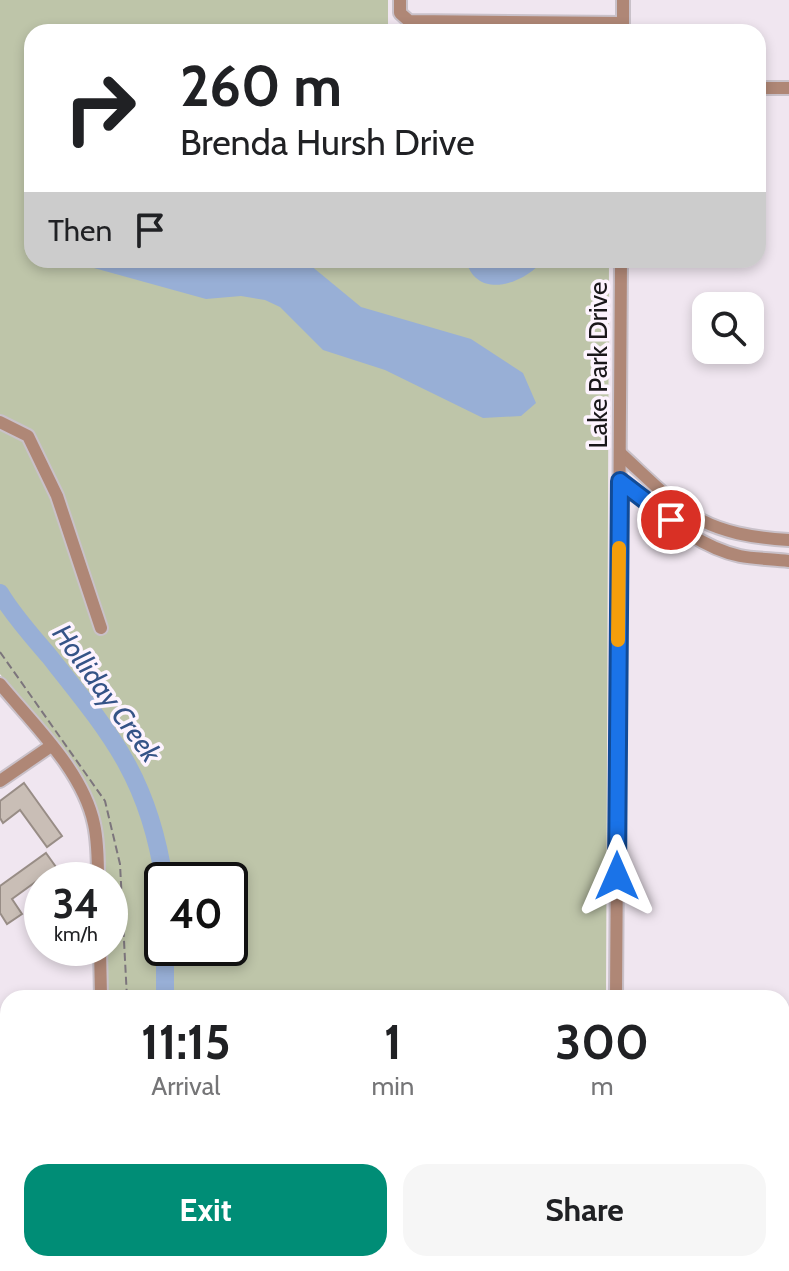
<!DOCTYPE html>
<html lang="en">
<head>
<meta charset="utf-8">
<style>
  body { margin:0; font-family:Cabin,sans-serif; background:#f6f6f6; color:#202124; height:100vh; display:flex; flex-direction:column; font-size:30px; white-space:nowrap }
  * { box-sizing:border-box; margin:0 }
  p { font-size:26px; color:#757577 }
  .icon { flex:none; width:44px; height:44px; fill:none; stroke:currentColor; stroke-width:2; stroke-linecap:round; stroke-linejoin:round }
  .map { position:relative; flex:1; overflow:hidden }
  .side { position:absolute; left:0px; top:990px; width:790px; height:282px; display:flex; flex-direction:column; background:#fff; border-radius:24px 24px 0 0; box-shadow:0 4px 12px #0003 }
  .side>* { flex:none }
  .banner { position:absolute; left:24px; top:24px; width:742px; height:244px; border-radius:24px; box-shadow:0 4px 12px #0003; background:#fff; color:#202124; overflow:hidden }
  .fabs { position:absolute; left:692px; top:292px; display:grid; gap:16px }
  .fabs a { display:grid; place-items:center; width:72px; height:72px; border-radius:16px; background:#fff; box-shadow:0 4px 12px #0003; font-size:40px }
  .speed { position:absolute; left:24px; top:862px; display:flex; gap:16px; font-size:40px; font-weight:700; text-align:center }
  .speed>* { display:grid; place-content:center; width:104px; height:104px; border-radius:50%; background:#fff; box-shadow:0 4px 12px #0003; line-height:1 }
  .speed small { font-size:20px; font-weight:400 }
  .speed .limit { border:4px solid #111; border-radius:12px; background:#fff; color:#111 }
  .pin { position:absolute; display:grid; place-items:center; width:68px; height:68px; color:#fff; margin:-34px; border:4px solid #fff; border-radius:50%; box-shadow:0 2px 8px #0007 }
  .me { position:absolute; width:88px; margin:-44px; rotate:0deg; stroke-linejoin:round; filter:drop-shadow(0 0 6px #0008) }
  .turn { display:flex; align-items:center; gap:28px; height:168px; padding:0 24px; font-size:36px }
  .turn .icon { width:104px; height:104px; stroke-width:2.5 }
  .turn b { display:block; font-size:56px; line-height:68px }
  .then { display:flex; align-items:center; height:76px; padding:0 24px; background:#0003; gap:16px; font-size:30px }
  .eta { display:flex; justify-content:space-evenly; align-items:center; height:136px; text-align:center }
  .eta b { font-size:48px; font-weight:700; line-height:56px }
  .primary-button { display:flex; gap:16px; margin-top:auto; padding:16px 24px }
  .primary-button a { flex:1; height:92px; border-radius:24px; background:#008d76; color:#fff; font-size:32px; font-weight:700; line-height:92px; text-align:center }
  .primary-button a+a { background:#f6f6f6; color:#202124 }
  .map>svg:first-child { display:block }
</style>
</head>
<body>
<div class="map">
<svg width="789" height="1271" viewBox="0 0 789 1271">
  <rect width="100%" height="100%" fill="#f0e6f0"/>
  <!-- green -->
  <g fill="#bec5a9" fill-rule="evenodd">
    <path d="M0,0h388v32h-356v228h577l-3,738h-500l-2,-50h6v-68h-8l-3,-51 -45,-85 -54,-70zM162,880h68v68h-68z"/>
    <polygon points="71,1264 600,1264 600,1271 68,1271"/>
  </g>
  <!-- water -->
  <g fill="#98afd6">
    <polygon points="65,260 304,260 361,307 471,339 523,373 536,403 521,416 483,418 385,370 323,350 280,307 265,300 241,296 206,299"/>
    <path d="M466,260h77c-18,24 -67,41 -77,0z"/>
  </g>
  <g fill="none" stroke-linecap="round" stroke-linejoin="round">
    <!-- river -->
    <g stroke="#98afd6" stroke-width="18">
      <path d="M0,593c13,22 32,43 49,63 62,78 100,122 115,224"/>
      <polyline points="165,948 165,998"/>
      <polyline points="130,1271 133,1264"/>
    </g>
  </g>
  <!-- building -->
  <g fill="#c9beb6" stroke="#988d86" stroke-width="2">
    <polygon points="24,783 62,836 47,847 20,810 3,823 0,818 0,801"/>
    <polygon points="46,853 56,867 12,899 22,914 7,924 0,913 0,886"/>
    <rect x="0" y="1045" width="8" height="84"/>
  </g>
  <g fill="none" stroke-linecap="round" stroke-linejoin="round">
    <!-- minor casing -->
    <g stroke="#c9c1c9" stroke-width="16">
      <g id="minor">
        <polyline points="400,0 400,13 409,21 623,23"/>
        <polyline points="623,32 623,0"/>
        <polyline points="758,88 789,88"/>
        <polyline points="0,422 28,436 57,496 101,628"/>
        <path d="M620,453c64,59 78,81 169,87"/>
        <path d="M620,481c36,27 73,65 120,75 15,3 33,3 49,5"/>
        <path d="M0,684c33,40 83,87 94,140 4,18 4,37 4,56"/>
        <polyline points="0,781 51,746"/>
        <polyline points="100,948 101,998"/>
        <polyline points="616,998 621,260"/>
        <polyline points="0,1148 8,1148"/>
        <polyline points="0,1244 8,1245"/>
        <polyline points="59,1271 62,1264"/>
        <polyline points="612,1271 612,1264"/>
      </g>
    </g>
    <!-- path -->
    <g stroke="#7c757c" stroke-width="2" stroke-dasharray="8 4" stroke-linecap="butt">
      <polyline points="0,652 105,801 120,864 127,998"/>
      <polyline points="84,1271 87,1264"/>
    </g>
    <!-- minor -->
    <use href="#minor" stroke="#af8776" stroke-width="12"/>
  </g>
  <g fill="none" stroke-linecap="round" stroke-linejoin="round">
    <!-- route casing -->
    <g stroke="#114b97" stroke-width="20">
      <polyline id="route" points="617,876 620,481 671,520"/>
    </g>
    <!-- route -->
    <use href="#route" stroke="#1a73e8" stroke-width="14"/>
    <!-- slow -->
    <polyline stroke="#f59e0b" stroke-width="14" points="618,640 619,548"/>
  </g>
  <g text-anchor="middle" stroke-width="7" stroke-linejoin="round" paint-order="stroke">
    <!-- street labels -->
    <g font-size="26" fill="#1a171a" stroke="#fdf3fe">
      <text transform="translate(598 365) rotate(-90)" y="9">Lake Park Drive</text>
    </g>
    <!-- water labels -->
    <g font-size="28" font-style="italic" fill="#355387" stroke="#fdf3fe">
      <text transform="translate(107 693) rotate(54)" y="10">Holliday Creek</text>
    </g>
  </g>
</svg>
<div class="fabs">
<a><svg class="icon" aria-label="search" viewBox="0 0 24 24"><circle cx="10" cy="10" r="6"/><path d="M15 15l6 6"/></svg></a>
</div>
<div class="speed"><div>34<small>km/h</small></div><div class="limit">40</div></div>
<div class="pin" style="left:671px;top:520px;background:#d93025"><svg class="icon" aria-label="arrive" viewBox="0 0 24 24"><path d="M6 21V4h12l-3 4 3 4H6"/></svg></div>
<svg class="me" style="left:617px;top:876px" viewBox="-20 -20 40 40"><path d="M0-17L14 15 0 8-14 15z" fill="#1a73e8" stroke="#fff" stroke-width="4"/></svg>
<div class="banner">
<div class="turn"><svg class="icon" aria-label="right" viewBox="0 0 24 24"><path d="M7 20v-9h11M14 6l5 5-5 5"/></svg><div><b>260 m</b>Brenda Hursh Drive</div></div>
<div class="then">Then<svg class="icon" aria-label="arrive" viewBox="0 0 24 24"><path d="M6 21V4h12l-3 4 3 4H6"/></svg></div>
</div>
<section class="side">
<div class="eta">
<div><b>11:15</b><p>Arrival</p></div>
<div><b>1</b><p>min</p></div>
<div><b>300</b><p>m</p></div>
</div>
<div class="primary-button"><a>Exit</a><a>Share</a></div>
</section>
</div>
</body>
</html>
